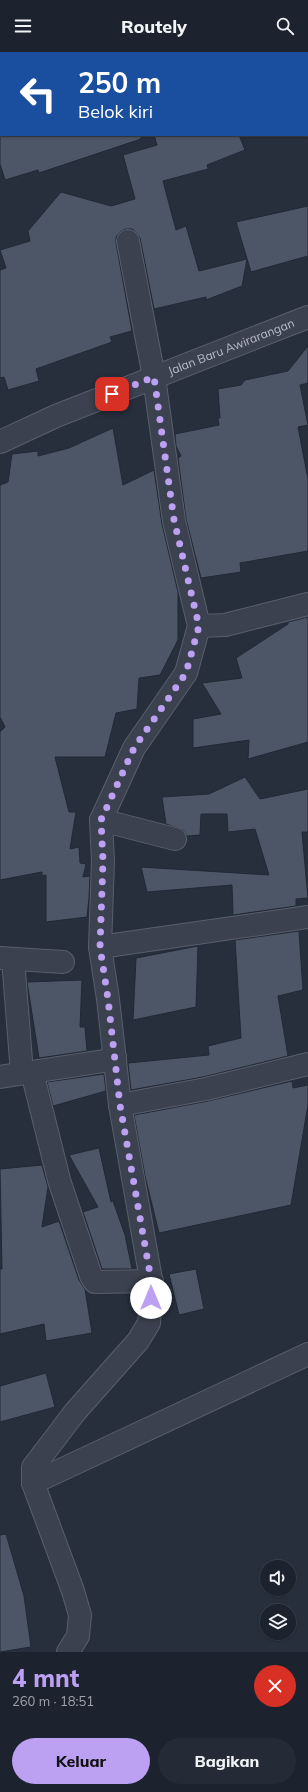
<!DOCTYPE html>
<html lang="id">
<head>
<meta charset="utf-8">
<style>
  body { margin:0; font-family:Mulish,sans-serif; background:#252b36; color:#f1f3f6; height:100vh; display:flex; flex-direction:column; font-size:15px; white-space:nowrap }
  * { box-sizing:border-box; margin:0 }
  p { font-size:13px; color:#a0a4aa }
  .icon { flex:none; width:22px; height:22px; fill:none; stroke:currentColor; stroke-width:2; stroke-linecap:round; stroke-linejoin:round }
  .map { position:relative; height:1600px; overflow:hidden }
  .panel { display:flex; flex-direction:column; background:#1d232e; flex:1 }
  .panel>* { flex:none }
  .hud { position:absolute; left:0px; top:0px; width:308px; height:84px; box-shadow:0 1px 3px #0004,0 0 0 1px #3b404a; background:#1a4fa0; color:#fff; overflow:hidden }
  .controls { position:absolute; left:260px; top:1508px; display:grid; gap:8px }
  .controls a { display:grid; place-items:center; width:36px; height:36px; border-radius:50%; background:#1d232e; box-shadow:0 1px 3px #0004,0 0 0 1px #3b404a; font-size:20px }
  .pin { position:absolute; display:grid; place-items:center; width:34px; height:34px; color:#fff; margin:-17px; border-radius:8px; box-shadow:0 2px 6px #0006 }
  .me { position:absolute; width:44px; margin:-22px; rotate:0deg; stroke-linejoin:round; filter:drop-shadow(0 0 3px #0008) }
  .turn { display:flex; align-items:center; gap:14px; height:84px; padding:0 12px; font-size:18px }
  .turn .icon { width:52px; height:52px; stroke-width:2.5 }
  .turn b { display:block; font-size:28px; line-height:34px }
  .round { display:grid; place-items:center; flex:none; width:42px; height:42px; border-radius:21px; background:#252b36 }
  .headline { display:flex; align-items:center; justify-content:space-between; height:68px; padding:0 12px }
  h1 { font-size:24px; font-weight:800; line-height:30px; color:#bca0f2 }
  .button { display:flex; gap:8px; margin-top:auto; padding:8px 12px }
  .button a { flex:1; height:46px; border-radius:24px; background:#bca0f2; color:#111; font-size:16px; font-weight:800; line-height:46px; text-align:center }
  .button a+a { background:#252b36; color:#f1f3f6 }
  header { display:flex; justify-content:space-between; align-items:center; height:52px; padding:0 12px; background:#1d232e; font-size:18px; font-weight:800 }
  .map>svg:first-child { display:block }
</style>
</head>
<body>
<header><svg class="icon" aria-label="menu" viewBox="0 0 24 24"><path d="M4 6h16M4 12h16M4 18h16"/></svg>Routely<svg class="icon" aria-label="search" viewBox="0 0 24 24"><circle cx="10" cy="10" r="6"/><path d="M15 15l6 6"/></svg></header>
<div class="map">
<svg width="308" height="1600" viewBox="0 0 308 1600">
  <rect width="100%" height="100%" fill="#272f3d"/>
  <!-- building -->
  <g fill="#4d5666" stroke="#222835">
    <polygon points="0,83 141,83 141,87 39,121 38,118 5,128 0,112"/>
    <polygon points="154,83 239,83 245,98 207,113 208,117 163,129 176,178 186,174 199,219 247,207 242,234 206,248 206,245 154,257 140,186 137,181 132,177 125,177 120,180 116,185 116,191 132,279 110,285 112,290 36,317 39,329 8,338 4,325 0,326 0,218 6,216 0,198 30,189 28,179 61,140 111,154 135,147 123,103 157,93"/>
    <polygon points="308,154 308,204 251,220 236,170"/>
    <polygon points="308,294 308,331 300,333 308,373 298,375 308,427 308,499 240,511 241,520 201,526 186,467 178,406 181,404 176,394 175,382 219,373 218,366 220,366 218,337 241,333 245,328 288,319"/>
    <polygon points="113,376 123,433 154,418 162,472 178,540 178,588 160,623 139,626 137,657 116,661 105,705 55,705 69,760 76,760 70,797 79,795 80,811 86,812 83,825 90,824 89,845 87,865 46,870 46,823 42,824 42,820 0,828 0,680 5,675 0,665 0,433 8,430 12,402 38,399 38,404 69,396"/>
    <polygon points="308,565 308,690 248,707 249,688 193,696 193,667 221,662 202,631 242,626 236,606 288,572 288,570"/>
    <polygon points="245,725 260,747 308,737 308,780 302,780 308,846 296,847 296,854 233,863 232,833 147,840 141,815 269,823 255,777 228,780 227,762 201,762 200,783 187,784 183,778 166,772 162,745 209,742"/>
    <polygon points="299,879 303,938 278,944 288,1004 203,1025 131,1038 128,1011 209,1003 208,994 241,986 235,888"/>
    <polygon points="198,894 196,955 133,968 136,906"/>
    <polygon points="82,928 80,975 85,975 87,999 39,1006 27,930"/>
    <polygon points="104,1022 106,1039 53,1054 47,1030"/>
    <polygon points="292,1029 293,1036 308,1033 308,1053 291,1153 159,1181 145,1124 134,1063 208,1049"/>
    <polygon points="99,1096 111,1150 113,1149 125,1183 132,1217 102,1217 83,1160 98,1155 69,1103"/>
    <polygon points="42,1113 48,1135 42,1175 59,1169 79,1228 85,1237 92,1281 46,1289 44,1272 0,1282 0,1217 2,1217 0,1117"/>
    <polygon points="196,1217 204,1257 179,1263 169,1222"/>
    <polygon points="46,1321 55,1355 0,1370 0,1334"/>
    <polygon points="6,1482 24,1544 31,1595 0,1600 0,1483"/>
  </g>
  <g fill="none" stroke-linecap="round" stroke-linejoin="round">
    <!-- minor casing -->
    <g stroke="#595f6b" stroke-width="24">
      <g id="minor">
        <polyline points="67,1 70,0"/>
        <polyline points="0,24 1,24"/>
        <path id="s1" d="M0,390l56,-26 252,-99"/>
        <polyline points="199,574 225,573 308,552"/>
        <polyline points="101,768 175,787"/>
        <polyline points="100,895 308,865"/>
        <polyline points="0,906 63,910"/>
        <polyline points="13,907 22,1021"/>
        <polyline points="32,1020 59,1128 91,1224 95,1230 152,1229"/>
        <polyline points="0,1025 104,1009 115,1005"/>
        <polyline points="120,1053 206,1037 308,1012"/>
        <polyline points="33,1431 308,1302"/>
        <polyline points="68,1600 78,1584 80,1563 73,1539 33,1431 33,1415 50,1393 75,1360 138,1289 149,1271 152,1233 120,1053 108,947 100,895 103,809 101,768 134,696 186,621 199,574 174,469 154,325 128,189"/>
      </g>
    </g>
    <!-- minor -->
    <use href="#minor" stroke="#3b414e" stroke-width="22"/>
  </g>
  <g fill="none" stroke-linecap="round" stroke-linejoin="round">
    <!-- route -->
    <polyline stroke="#bca0f2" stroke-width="7" stroke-dasharray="0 12.6" points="112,342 154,325 174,468 199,574 186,621 134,696 101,768 103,809 100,895 108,947 120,1053 152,1233 151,1246"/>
  </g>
  <g text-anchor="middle" stroke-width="3" stroke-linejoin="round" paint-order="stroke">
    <!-- street labels -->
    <g font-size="12" fill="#b7bdc8" stroke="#202633">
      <text dy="4" stroke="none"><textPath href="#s1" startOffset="250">Jalan Baru Awirarangan</textPath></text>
    </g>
  </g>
</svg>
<div class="controls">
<a><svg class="icon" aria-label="sound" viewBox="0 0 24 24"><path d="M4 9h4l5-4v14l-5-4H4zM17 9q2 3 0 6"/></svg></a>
<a><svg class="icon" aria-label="layers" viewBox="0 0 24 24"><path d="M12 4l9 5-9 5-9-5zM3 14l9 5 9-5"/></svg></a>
</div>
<div class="pin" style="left:112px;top:342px;background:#d93025"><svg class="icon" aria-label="arrive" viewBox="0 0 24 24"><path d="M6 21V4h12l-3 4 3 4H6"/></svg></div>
<svg class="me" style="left:151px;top:1246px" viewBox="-20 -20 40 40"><circle r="19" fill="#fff"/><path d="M0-13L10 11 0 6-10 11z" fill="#bca0f2"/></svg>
<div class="hud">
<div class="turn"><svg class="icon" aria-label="left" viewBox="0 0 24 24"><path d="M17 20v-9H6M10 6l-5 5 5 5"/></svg><div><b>250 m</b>Belok kiri</div></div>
</div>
</div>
<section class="panel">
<div class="headline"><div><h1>4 mnt</h1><p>260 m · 18:51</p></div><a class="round" style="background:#d93025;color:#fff"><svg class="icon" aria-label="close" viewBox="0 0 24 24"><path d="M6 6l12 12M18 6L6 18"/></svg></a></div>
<div class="button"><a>Keluar</a><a>Bagikan</a></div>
</section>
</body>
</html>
